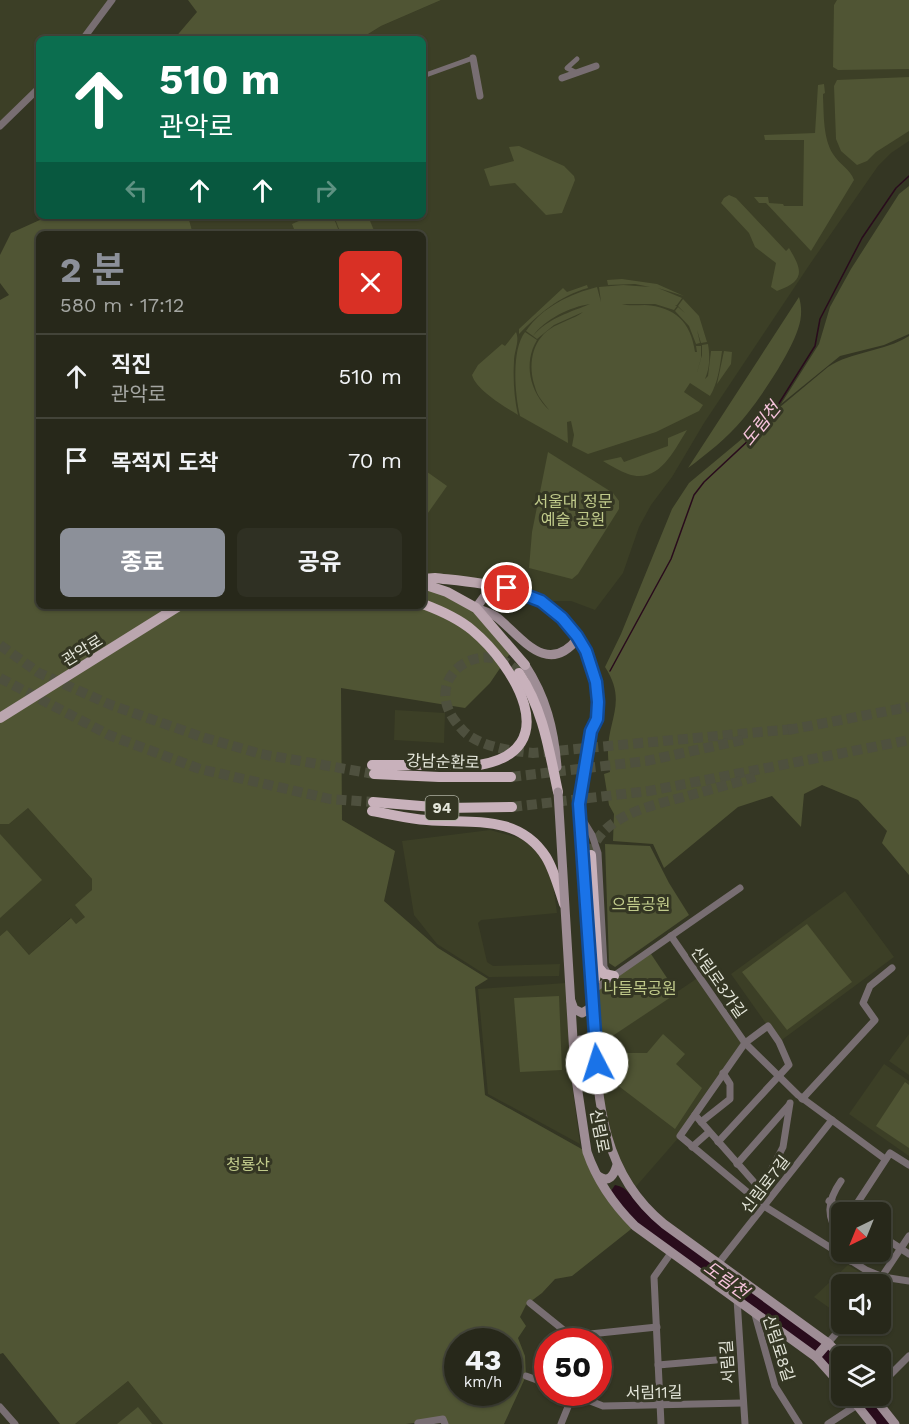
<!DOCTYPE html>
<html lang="ko">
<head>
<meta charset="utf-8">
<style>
  body { margin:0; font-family:"Work Sans","Noto Sans KR",sans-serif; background:#2f3023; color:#f1f3f6; height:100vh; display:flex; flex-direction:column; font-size:22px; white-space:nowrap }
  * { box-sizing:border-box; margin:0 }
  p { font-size:20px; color:#a4a6a2 }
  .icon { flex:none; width:33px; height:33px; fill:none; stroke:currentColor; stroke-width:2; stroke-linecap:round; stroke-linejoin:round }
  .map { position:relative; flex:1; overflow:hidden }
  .drawer { position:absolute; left:36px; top:231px; width:390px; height:378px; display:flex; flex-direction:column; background:#27281a; border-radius:9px; box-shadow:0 2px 4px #0004,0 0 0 2px #434439 }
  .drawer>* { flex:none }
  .hud { position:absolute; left:36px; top:36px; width:390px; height:183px; border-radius:9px; box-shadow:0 2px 4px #0004,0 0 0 2px #434439; background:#0b6e4f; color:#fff; overflow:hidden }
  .needle { width:39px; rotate:223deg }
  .controls { position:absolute; left:831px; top:1202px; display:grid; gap:12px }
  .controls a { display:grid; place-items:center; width:60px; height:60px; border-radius:9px; background:#27281a; box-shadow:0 2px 4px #0004,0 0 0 2px #434439; font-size:30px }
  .speed { position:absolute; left:444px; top:1328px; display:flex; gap:12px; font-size:30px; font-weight:700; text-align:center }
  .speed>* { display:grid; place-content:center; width:78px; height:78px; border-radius:50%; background:#27281a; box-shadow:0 2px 4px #0004,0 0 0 2px #434439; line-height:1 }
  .speed small { font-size:15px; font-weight:400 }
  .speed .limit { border:9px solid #d22; background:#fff; color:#111 }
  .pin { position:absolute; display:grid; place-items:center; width:51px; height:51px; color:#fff; margin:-26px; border:3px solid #fff; border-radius:50%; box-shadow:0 2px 6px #0007 }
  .me { position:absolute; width:66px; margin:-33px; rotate:355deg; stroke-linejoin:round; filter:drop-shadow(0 0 4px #0008) }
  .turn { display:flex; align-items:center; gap:21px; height:126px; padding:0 24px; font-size:27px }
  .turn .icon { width:78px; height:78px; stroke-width:2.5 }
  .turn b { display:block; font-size:42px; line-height:51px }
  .lanes { display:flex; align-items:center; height:57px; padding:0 24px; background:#0003; justify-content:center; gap:30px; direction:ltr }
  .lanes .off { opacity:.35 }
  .round { display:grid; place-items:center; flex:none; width:63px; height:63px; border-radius:9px; background:#2f3023 }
  .summary { display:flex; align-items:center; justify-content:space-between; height:102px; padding:0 24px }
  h1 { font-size:36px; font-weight:700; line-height:45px; color:#8c9099 }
  .action { display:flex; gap:12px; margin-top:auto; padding:12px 24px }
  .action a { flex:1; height:69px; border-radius:9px; background:#8c9099; color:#fff; font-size:24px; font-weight:700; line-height:69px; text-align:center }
  .action a+a { background:#2f3023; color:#f1f3f6 }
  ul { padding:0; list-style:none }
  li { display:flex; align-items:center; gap:18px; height:84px; padding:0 24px; border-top:2px solid #434439 }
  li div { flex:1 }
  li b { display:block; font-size:22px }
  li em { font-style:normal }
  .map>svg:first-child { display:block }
</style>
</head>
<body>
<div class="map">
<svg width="909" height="1424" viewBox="0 0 909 1424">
  <rect width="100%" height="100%" fill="#343623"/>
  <!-- built -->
  <g fill="#3c3f26">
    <polygon points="0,0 112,0 83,39 39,39 39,88 0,126"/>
    <polygon points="441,0 909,0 909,141 891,153 878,166 810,264 704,423 672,477 651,505 639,527 623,573 595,610 571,601 541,601 507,588 423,579 423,234 193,234 188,216 423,216 423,39 360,39 381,26"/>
    <polygon points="395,710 445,713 444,743 394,740"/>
    <polygon points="28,808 92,879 92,890 85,917 76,924 70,918 29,955 7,930 0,936 0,824 9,824"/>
    <polygon points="490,830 523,839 540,854 552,877 557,913 481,920 478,923 487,962 493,966 560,964 559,976 489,977 437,944 414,915 402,841"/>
    <polygon points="845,891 894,957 779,1042 731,974"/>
    <polygon points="699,977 745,1043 680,1136 632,1191 608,1141 596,1047"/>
    <polygon points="566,983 570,1070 580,1144 488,1094 478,989"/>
    <polygon points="909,1034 909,1075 889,1061"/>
    <polygon points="884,1064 909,1081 909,1156 849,1114"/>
    <polygon points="848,1265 869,1278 869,1284 842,1284 841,1316 814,1297"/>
    <polygon points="128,1381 163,1424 75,1424"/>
  </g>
  <!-- green -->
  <g fill="#505534" fill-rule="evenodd">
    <polygon points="188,0 441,0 381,26 360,39 174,39 197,12"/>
    <polygon points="837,0 909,0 909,69 838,70 833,67 834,5"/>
    <polygon points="909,77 909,131 876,152 867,161 857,165 841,151 836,139 834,86 837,80"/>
    <path d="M824,84l1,9 -2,1v3c1,18 0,41 10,57 6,10 18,16 21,26l-43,71 -45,-48h-7l-5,-6h14l1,6 14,1 1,2h19l1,-66h-39l-1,-5 51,-2 3,-48z"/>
    <polygon points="519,146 564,166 574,176 575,180 562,213 546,215 515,183 490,186 484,169 514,161 509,147"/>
    <polygon points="909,186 909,334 884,345 840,356 781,404 819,344 830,307 851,269 899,194"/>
    <path d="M729,195l7,3 50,53 3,-3c14,23 16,33 -12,43l-6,-4 5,-24 -21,-16 -6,-14 -28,-30 3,-5z"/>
    <path d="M44,216h144l5,18h-154v372h384v-22l40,16 50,49 -23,34 -25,25 -124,-20 1,132 53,31 -11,50 54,47 50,31 -13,8 10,108 102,57 4,13 44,61 -63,50 -17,3 -13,14 -16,12 -6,12 6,9 -8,12 7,18 1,20 -22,48h-59l-2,-5 -37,5h-243l-35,-43 -53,43h-15l-57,-71 -3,1v-418l7,-6 22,25 42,-37 5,6 9,-7 -10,-12 17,-15v-11l-64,-71 -19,16h-9v-524l9,-5 -9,-12v-28l11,-22 31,-14zM458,1341h50v51h-50z"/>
    <polygon points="310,216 333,216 340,234 296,234 292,224"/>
    <polygon points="334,216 368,216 375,233 341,234"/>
    <path d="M622,279l35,5 27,12 -26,-8 24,10 -5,7h-2l2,1 -3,4 -19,-6h-33c6,2 15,1 23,1 30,2 46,17 50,47h2l-1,-6h5v12l-5,18 6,-21v-10l6,-1c2,12 2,24 -3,35l3,-3 3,-25h11c-2,15 -4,32 -12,45l-20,-13 -6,9 19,13 -4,6 -43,21 -68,22 -16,-8 2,-11 -3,-14 -4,1 1,21 -48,-27c-5,-21 -9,-66 5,-84l12,8c-14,23 -7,52 12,70 -5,-7 -12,-14 -14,-23 -7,-21 -4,-45 15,-58 10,-7 24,-10 33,-17l-29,13 -17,14 -4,-3c15,-18 38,-24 57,-32 -20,3 -45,15 -57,32l-7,-5c16,-24 44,-37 71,-44l4,15 -2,-15 24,-2 27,2 -15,-3 -27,1 -1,-5z"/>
    <path d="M587,285l1,3c-29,8 -49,26 -69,46v-5l44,-41 4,4z"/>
    <path d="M799,297c3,10 3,21 -1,32 -8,25 -38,70 -55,90 -16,19 -36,35 -55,49z"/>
    <polygon points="683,299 699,316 707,342 701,343 697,330 700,343 696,344 689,326 675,311 678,307 685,313 678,306"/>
    <path d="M516,332c4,9 -2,19 -2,29 -1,17 0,37 4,54 -13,-8 -42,-25 -46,-40l6,-10 24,-21 3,2z"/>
    <path d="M909,336v539l-27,-32 5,-12 -29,-31 -36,-15 -18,9 -3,33 -29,-31 -34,11 -74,61 -11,-24 -40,-3 1,-27 -5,-9 -5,-31 6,-2c-1,-6 -2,-12 -2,-18 -1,-34 20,-52 -3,-87l16,-33 51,-125 17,-26 139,-116c24,-16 56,-15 81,-31z"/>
    <polygon points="724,351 732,352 731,364 717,384"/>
    <path d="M687,430c-13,20 -28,55 -59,44 -8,-3 -17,-8 -25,-13l18,-4 3,5 44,-16v-8z"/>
    <polygon points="548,452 613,493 619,501 619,509 578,574 572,579 529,568 532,532"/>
    <polygon points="423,469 447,486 423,520"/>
    <polygon points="0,834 42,880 0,918"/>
    <polygon points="605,844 650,846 669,883 689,915 615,967 609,963"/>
    <polygon points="807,924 852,982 787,1030 742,972"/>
    <polygon points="649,951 677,993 596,1047 592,991"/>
    <polygon points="559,996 562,1070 520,1072 514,998"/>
    <polygon points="663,1034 685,1054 676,1064 702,1088 675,1129 616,1084 614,1060 621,1053 647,1053"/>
    <polygon points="905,1082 909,1085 909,1148 876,1126"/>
    <polygon points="138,1407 152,1424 117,1424"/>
  </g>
  <!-- water -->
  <g fill="#290c1c">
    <path d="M615,1185c13,2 17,13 25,22 7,7 14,13 22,19l165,120 14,14v22l-211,-165 -19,-26z"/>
    <polygon points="852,1395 870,1395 892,1424 875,1424"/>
  </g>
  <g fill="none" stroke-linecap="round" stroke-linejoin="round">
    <!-- stream -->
    <polyline stroke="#290c1c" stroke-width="1.5" points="610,671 671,559 694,495 704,482 766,424 815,346 820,319 862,238 896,188 909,176"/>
    <!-- trunk-tunnel -->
    <g stroke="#4e503e" stroke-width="10" stroke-dasharray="10 5" stroke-linecap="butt">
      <polyline points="0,645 39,673 111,705 202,737 261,754 374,774"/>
      <path d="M519,673c-34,-39 -98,2 -64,48 5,6 9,12 16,16 18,11 41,14 62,16l260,-24"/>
      <polyline points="0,678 109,735 200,769 330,799 373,802"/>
      <polyline points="788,730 909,707"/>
      <polyline points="511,777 646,761 747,739"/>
      <polyline points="512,807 649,791 909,740"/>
      <path d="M591,855c8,-41 68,-51 100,-60 21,-6 43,-12 64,-18"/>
    </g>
    <!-- pedestrian -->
    <g stroke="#786e72" stroke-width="5">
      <polyline points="577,59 567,68 577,73"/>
      <polyline points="423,76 473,58"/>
    </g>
    <!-- minor -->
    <g stroke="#786e72" stroke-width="7">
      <polyline points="83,39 112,0"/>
      <polyline points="473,58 480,96"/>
      <polyline points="562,78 596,66"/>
      <polyline points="0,126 39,88"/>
      <polyline points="581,817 592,835 598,853 604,967 607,972"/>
      <polyline points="671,936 745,1043 798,1095 885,1159"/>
      <polyline points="592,991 740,888"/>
      <polyline points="802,1099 875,1020 863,1003 870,986 892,968"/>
      <polyline points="695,1115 761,1190 764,1206"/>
      <polyline points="701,1122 730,1099 730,1084 723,1073"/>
      <polyline points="718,1142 789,1065 779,1042 768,1026 745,1043 680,1136 764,1206 866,1270 883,1277 909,1281"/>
      <polyline points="692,1147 709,1132"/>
      <polyline points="737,1164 789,1105"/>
      <path d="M841,1181c-14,20 -16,37 1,57"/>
      <polyline points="761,1190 783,1147 790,1103"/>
      <polyline points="829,1201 850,1212"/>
      <polyline points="854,1212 856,1205 890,1153 909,1165"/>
      <polyline points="880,1235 909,1254"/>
      <polyline points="850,1261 857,1251"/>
      <polyline points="718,1264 832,1120"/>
      <polyline points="877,1284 909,1236"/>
      <polyline points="737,1299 745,1424"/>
      <polyline points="530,1303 571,1336 572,1341"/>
      <polyline points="754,1311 775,1386 799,1424"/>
      <polyline points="571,1336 657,1327"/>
      <polyline points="828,1343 845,1323"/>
      <polyline points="658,1365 716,1360"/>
      <polyline points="526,1376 548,1384"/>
      <polyline points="880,1385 909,1356"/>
      <polyline points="567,1392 603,1406 743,1403"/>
      <polyline points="0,1407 15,1424"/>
      <polyline points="419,1424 418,1423 443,1419 445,1424"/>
      <polyline points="561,1424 574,1392"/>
      <polyline points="661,1424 654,1277 671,1253"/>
      <polyline points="828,1424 857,1405"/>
    </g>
    <!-- secondary -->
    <g stroke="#9e8d95" stroke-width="9">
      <path d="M530,599l-39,-4 -7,2 -8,11c7,3 16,5 22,10 24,20 50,59 80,20"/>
      <polyline points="562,618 577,636 586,651 598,693 597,719 592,731 579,804 592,1003 589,1009 582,1013 574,1009 571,1001"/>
      <path d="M525,665c21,32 29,64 32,102"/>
      <polyline points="576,1053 577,1043 580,1040 590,1041 596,1047"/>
      <polyline points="709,1277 718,1264"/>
      <polyline points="816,1357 828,1343"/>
      <polyline points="849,1395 872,1424"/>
      <polyline points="872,1395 895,1424"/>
    </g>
    <!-- primary -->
    <g stroke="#bba6af" stroke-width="10">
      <path d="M423,579l12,-1c45,5 92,7 127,40"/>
      <polyline points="423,584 447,592 476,608 525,665"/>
      <polyline points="0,718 179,606"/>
    </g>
    <!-- trunk -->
    <g stroke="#c8b1bb" stroke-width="10">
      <path d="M519,673c24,36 30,77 39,119"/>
      <path d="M372,765h107c88,-15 35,-100 -7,-135 -13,-11 -33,-20 -49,-26"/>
      <polyline points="374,774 439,777 511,777"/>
      <polyline points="373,802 445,808 512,807"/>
      <path d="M372,811c18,3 37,8 55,9 43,4 91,-7 119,37 8,13 13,32 18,47"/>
      <polyline points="591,855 598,967 592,991"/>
      <polyline points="598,967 604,974 614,976"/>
    </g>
    <!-- secondary-bridge -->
    <g stroke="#9e8d95" stroke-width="9">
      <path d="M558,792l17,280 12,80c10,29 27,53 48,74l181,131 26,29"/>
      <path d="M592,1003c6,82 2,164 72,221l164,119 14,14"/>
      <path d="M598,1176c11,8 16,-1 19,-11"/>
      <polyline points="858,1404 868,1396"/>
    </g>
  </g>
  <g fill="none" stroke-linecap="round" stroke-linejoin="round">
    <!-- route casing -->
    <g stroke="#114b97" stroke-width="15">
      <polyline id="route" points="507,588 541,601 562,618 577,636 586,651 596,682 598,702 597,719 591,731 579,804 597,1063"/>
    </g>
    <!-- route -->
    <use href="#route" stroke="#1a73e8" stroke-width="10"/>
  </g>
  <g text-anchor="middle" stroke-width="6" stroke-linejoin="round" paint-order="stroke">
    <!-- shield labels -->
    <rect fill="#343623" stroke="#afb1a3" stroke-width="1.5" x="425.5" y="796" width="33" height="24" rx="4.5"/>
    <g font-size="15" font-weight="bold" fill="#e4e6da">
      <text x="442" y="813">94</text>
    </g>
    <!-- park labels -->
    <g font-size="16" fill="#c1cb8b" stroke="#343623">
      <text x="573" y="507">서울대 정문<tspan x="573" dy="18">예술 공원</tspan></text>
      <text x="641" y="910">으뜸공원</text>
      <text x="640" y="994">나들목공원</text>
      <text x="248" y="1170">청룡산</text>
    </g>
    <!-- street labels -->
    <g font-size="16" fill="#e4e6da" stroke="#343623">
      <text transform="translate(82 650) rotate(-32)" y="6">관악로</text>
      <text transform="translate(443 761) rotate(2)" y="6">강남순환로</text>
      <text transform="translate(719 982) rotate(55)" y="6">신림로3가길</text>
      <text transform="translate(600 1131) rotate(79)" y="6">신림로</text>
      <text transform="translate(765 1184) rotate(-52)" y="6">신림로7길</text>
      <text transform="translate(779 1348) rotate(72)" y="6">신림로8길</text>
      <text transform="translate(727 1362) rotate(-94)" y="6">서림길</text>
      <text transform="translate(654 1392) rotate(-1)" y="6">서림11길</text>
    </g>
    <!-- water labels -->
    <g font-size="18" font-style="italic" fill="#f8c4dd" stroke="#343623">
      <text transform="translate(761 424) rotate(-51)" y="6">도림천</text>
      <text transform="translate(726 1280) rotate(36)" y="6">도림천</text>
    </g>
  </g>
</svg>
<div class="controls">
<a><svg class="needle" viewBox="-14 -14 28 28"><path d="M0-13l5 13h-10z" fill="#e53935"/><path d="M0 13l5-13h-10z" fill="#a4a6a2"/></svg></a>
<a><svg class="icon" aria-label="sound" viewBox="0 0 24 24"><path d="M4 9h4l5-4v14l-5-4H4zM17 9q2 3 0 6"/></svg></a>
<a><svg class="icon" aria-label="layers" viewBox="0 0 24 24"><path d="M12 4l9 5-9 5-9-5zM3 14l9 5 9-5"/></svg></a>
</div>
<div class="speed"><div>43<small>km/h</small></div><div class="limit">50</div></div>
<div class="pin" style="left:507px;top:588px;background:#d93025"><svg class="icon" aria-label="arrive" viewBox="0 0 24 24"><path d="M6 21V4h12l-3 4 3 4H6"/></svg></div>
<svg class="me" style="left:597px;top:1063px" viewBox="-20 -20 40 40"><circle r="19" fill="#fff"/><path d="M0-13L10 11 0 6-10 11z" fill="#1a73e8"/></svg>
<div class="hud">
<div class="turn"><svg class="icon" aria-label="ahead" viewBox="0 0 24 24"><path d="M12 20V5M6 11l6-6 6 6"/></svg><div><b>510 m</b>관악로</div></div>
<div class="lanes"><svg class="icon off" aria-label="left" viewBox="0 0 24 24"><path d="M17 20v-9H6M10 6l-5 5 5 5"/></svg><svg class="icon" aria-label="ahead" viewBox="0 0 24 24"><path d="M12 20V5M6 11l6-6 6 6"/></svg><svg class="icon" aria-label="ahead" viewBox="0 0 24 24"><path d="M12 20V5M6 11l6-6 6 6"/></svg><svg class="icon off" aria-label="right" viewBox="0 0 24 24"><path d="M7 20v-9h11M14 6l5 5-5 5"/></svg></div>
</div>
<section class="drawer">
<div class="summary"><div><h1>2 분</h1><p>580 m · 17:12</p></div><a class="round" style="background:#d93025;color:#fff"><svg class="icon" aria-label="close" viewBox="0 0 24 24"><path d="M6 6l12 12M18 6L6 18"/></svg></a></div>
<ul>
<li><svg class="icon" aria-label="ahead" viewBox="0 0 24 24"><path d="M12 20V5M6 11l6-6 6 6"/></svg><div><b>직진</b><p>관악로</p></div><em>510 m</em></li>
<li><svg class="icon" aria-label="arrive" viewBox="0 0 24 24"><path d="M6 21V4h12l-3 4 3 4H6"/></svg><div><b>목적지 도착</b></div><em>70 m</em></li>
</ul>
<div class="action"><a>종료</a><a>공유</a></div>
</section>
</div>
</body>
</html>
